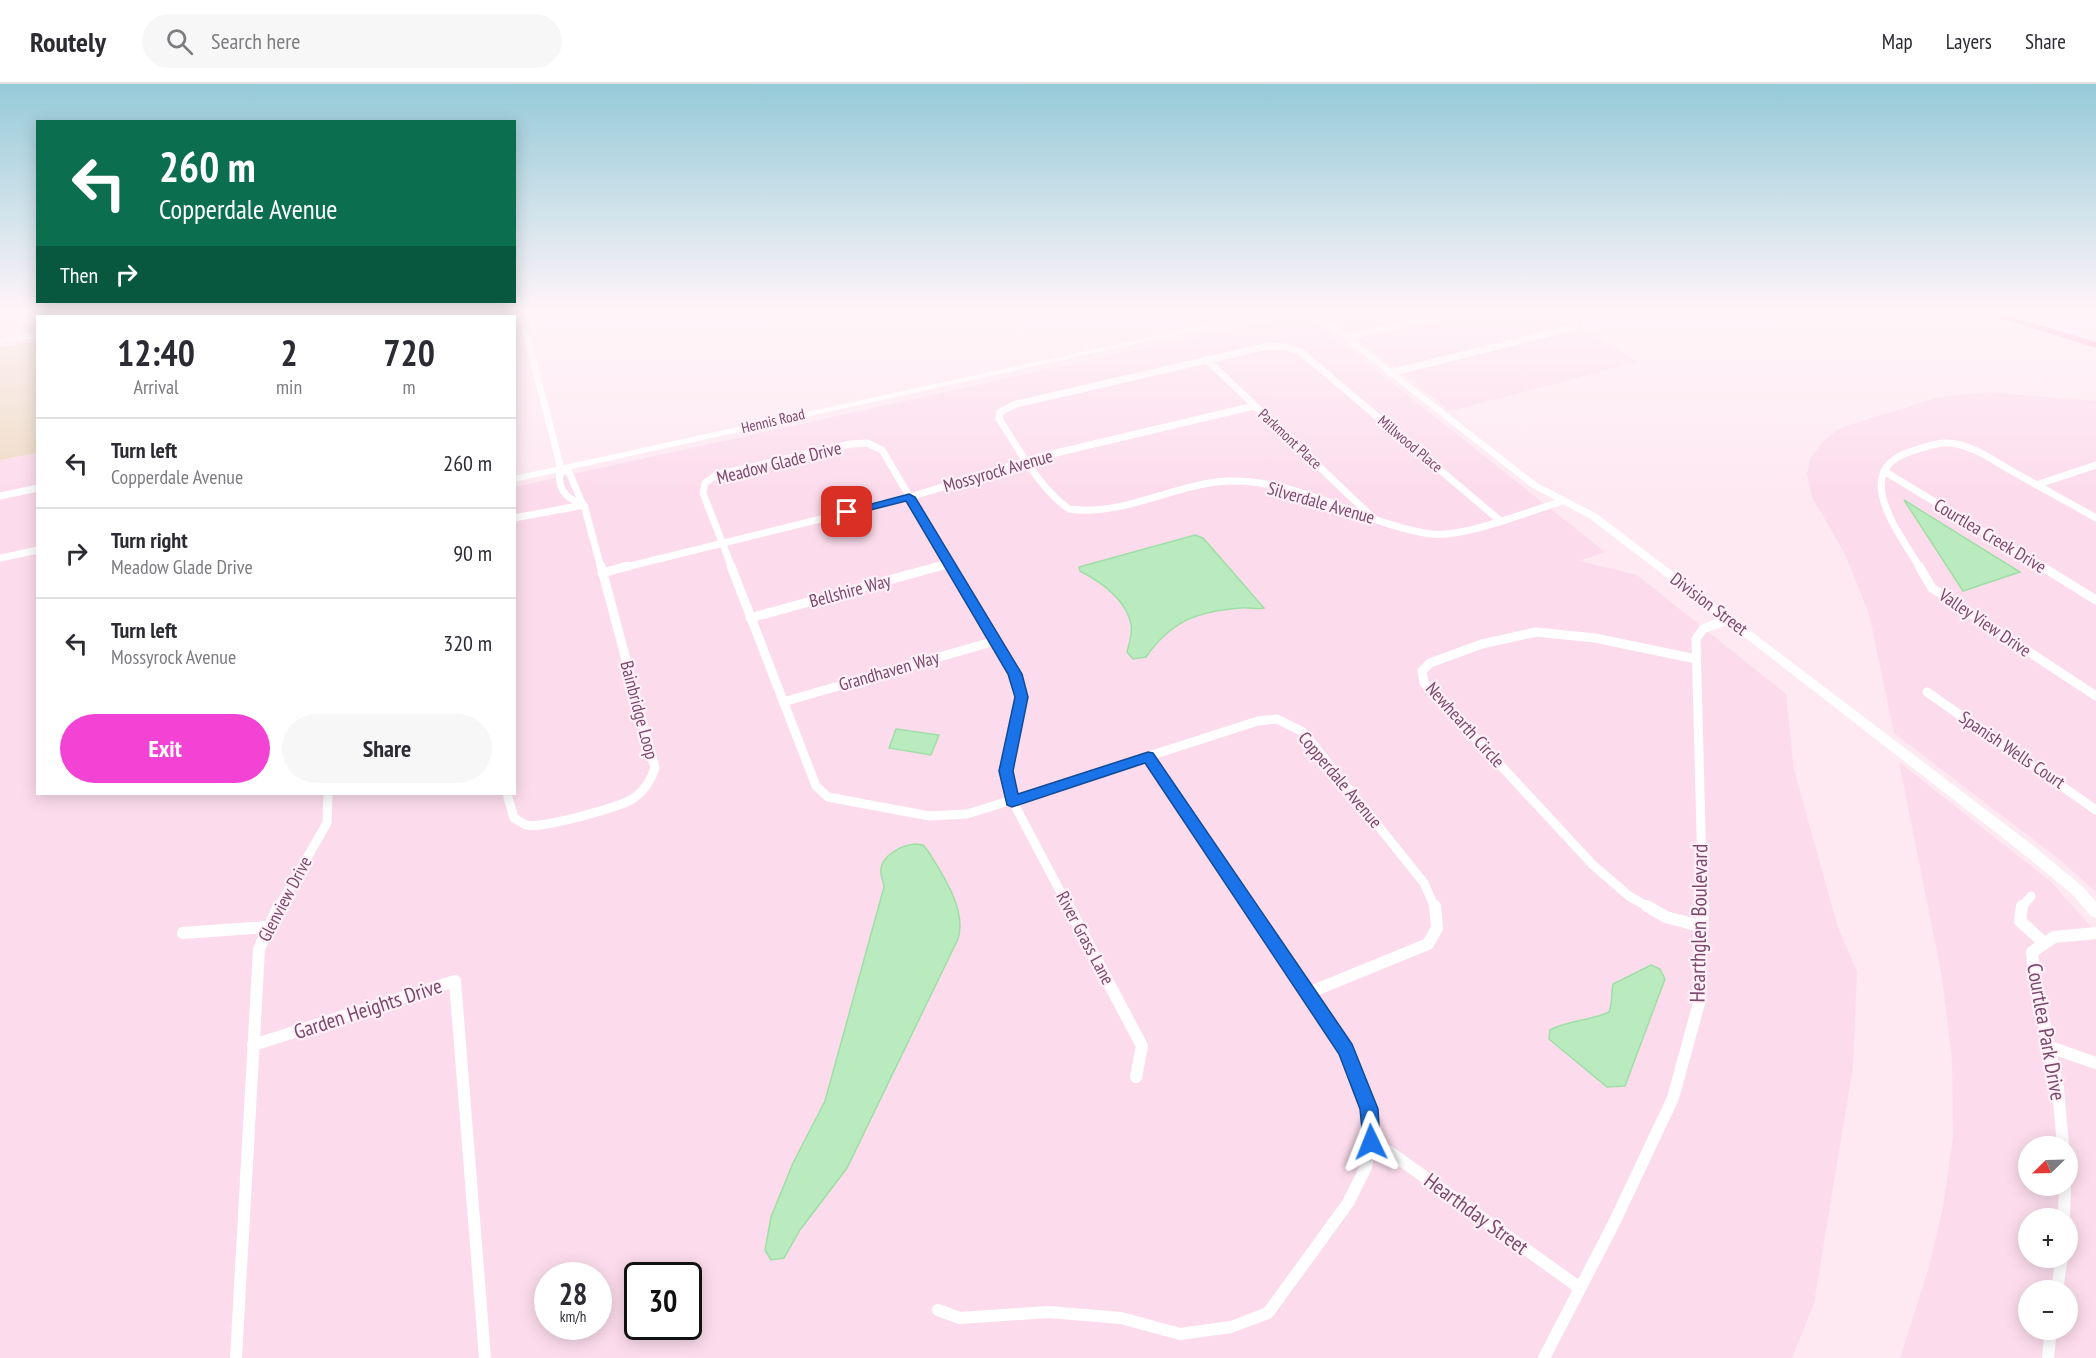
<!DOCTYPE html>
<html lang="en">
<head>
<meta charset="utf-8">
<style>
  body { margin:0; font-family:"PT Sans Narrow",sans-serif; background:#f7f7f7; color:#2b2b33; height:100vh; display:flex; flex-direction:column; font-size:22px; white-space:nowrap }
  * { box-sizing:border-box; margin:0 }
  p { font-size:20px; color:#7c7c81 }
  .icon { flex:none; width:33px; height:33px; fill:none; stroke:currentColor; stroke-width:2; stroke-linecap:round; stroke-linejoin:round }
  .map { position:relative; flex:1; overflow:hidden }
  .side { position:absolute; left:36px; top:231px; width:480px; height:480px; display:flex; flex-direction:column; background:#fff; border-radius:0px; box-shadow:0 3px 15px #0003 }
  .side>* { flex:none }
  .top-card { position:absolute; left:36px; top:36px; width:480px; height:183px; border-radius:0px; box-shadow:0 3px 15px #0003; background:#0b6e4f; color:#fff; overflow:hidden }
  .needle { width:39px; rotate:247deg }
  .tools { position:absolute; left:2018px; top:1052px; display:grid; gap:12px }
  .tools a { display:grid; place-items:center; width:60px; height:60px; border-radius:50%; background:#fff; box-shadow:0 3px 15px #0003; font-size:30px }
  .speed { position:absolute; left:534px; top:1178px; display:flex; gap:12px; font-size:30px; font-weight:700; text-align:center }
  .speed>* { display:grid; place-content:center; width:78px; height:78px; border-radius:50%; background:#fff; box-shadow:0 3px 15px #0003; line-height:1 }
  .speed small { font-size:15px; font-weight:400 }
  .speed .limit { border:3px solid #111; border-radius:9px; background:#fff; color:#111 }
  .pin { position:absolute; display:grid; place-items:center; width:51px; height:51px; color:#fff; margin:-26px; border-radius:12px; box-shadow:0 3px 9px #0006 }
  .me { position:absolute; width:66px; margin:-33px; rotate:358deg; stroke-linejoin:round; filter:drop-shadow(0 0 4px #0008) }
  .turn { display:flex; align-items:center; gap:21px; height:126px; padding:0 24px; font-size:27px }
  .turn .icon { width:78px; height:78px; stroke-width:2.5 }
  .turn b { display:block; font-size:42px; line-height:51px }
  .then { display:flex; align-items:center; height:57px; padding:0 24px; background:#0003; gap:12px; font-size:22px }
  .eta { display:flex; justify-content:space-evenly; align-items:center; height:102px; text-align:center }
  .eta b { font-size:36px; font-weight:800; line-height:42px }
  .button { display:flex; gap:12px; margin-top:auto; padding:12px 24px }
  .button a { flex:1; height:69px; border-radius:36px; background:#f343d5; color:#fff; font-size:24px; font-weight:800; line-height:69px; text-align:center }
  .button a+a { background:#f7f7f7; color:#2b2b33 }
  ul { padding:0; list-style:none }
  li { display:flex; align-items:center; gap:18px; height:90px; padding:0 24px; border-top:2px solid #e1e1e2 }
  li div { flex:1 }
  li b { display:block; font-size:22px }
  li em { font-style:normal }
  header { display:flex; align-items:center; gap:36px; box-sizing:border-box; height:84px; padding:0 30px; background:#fff; border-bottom:2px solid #e1e1e2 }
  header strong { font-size:28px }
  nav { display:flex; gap:33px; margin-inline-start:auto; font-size:21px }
  .search { width:420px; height:54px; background:#f7f7f7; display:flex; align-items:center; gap:15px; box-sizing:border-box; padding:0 21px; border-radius:33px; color:#7c7c81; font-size:22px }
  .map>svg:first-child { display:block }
</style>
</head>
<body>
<header>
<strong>Routely</strong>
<div class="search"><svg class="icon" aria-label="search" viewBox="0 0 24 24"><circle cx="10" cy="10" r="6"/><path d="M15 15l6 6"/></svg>Search here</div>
<nav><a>Map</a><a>Layers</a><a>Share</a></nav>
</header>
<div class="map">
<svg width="2096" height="1274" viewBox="0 0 2096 1274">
  <rect width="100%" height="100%" fill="#fee9f2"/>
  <!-- residential -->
  <g fill="#fcdcec" fill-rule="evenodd">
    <polygon points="0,227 145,227 144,230 128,232 38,232 37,247 0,253"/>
    <polygon points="1323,227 1559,227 1638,278 1450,327"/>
    <path d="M1304,229l301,239 -26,9 58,14 149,119 8,76 44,158 19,43 -4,96 -39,237 -22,54h-1792v-898l37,-7 1,341h476l1,-307zM548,1191h50v51h-50zM638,1191h50v51h-50z"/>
    <polygon points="1987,308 2096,317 2096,808 2060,776 1894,649 1869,530 1845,470 1813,415 1807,390 1810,375 1822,358 1840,344 1939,313"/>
    <path d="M1899,678l152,120 45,50v426h-196l28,-88 15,-63 10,-69 -1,-77 -10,-84zM2028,1062h39v39h-39zM2028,1134h39v39h-39zM2028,1206h39v39h-39z"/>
  </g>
  <!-- green -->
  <g fill="#eedbc5">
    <polygon points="219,227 368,227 368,232 185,232"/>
    <polygon points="37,257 37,369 0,376 0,263"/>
  </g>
  <!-- water -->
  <g fill="#baebbf" stroke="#9fdea6" stroke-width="1.5">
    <polygon points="1904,416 2020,488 1963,507"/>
    <path d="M1195,451l8,3 61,70c-8,2 -15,-1 -23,0 -43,3 -70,13 -95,49l-13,2 -6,-7c2,-8 6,-19 4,-28 -5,-25 -30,-42 -51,-53l-1,-4z"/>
    <polygon points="896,645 939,651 931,671 889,664"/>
    <path d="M915,760l8,1 5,6c15,24 39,59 30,88l-111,229 -47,62 -16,28 -13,2 -6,-10 6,-33 22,-54 32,-62 59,-214c0,-5 -3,-10 -3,-14 -2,-17 21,-28 34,-29z"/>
    <path d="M1651,881l9,4 5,10 -40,107 -18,1 -58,-48 1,-9c19,-10 40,-9 59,-18 4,-10 2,-18 4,-28z"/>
  </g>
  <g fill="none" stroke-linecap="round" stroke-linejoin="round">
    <!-- minor-far2 -->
    <g stroke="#fff" stroke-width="7">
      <path d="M576,227l-40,8 -11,9 36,141c-5,16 3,29 19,34"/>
      <polyline points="2034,227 2047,240"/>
      <polyline points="0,229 14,227"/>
      <polyline points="1345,253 1462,227"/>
      <polyline points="1207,276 1371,432"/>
      <polyline points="1390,289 1574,243 1573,236 1558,227"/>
      <polyline points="561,385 569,388 582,419"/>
      <polyline points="1884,387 2043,484"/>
      <polyline points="2036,401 2096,381"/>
      <polyline points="0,412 38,404"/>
      <polyline points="514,434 584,421 601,484"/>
      <path d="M1498,435l-197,-167 -14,-5 -19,-1 -252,58 -16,8 -1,7c20,30 40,69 70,90 55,8 106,-26 160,-28 71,-2 133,43 202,53 33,4 98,-23 132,-33"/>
      <polyline points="0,474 38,466"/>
      <polyline points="622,484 910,413 1039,373 1254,322"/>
      <polyline points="732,484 703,409 705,399 716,391 851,360 867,359 882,366 952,484"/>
      <polyline points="934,484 949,480"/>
      <path d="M1920,484c-21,-36 -73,-99 -5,-118 23,-7 34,-11 57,-1 14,5 27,15 40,22 28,16 56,31 84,47"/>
    </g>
    <!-- minor-far1 -->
    <g stroke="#fff" stroke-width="9">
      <polyline points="731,482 816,702 828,713 929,732 967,730 1012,716"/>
      <polyline points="951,482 1015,590 1021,613 1006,687 1012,716"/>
      <polyline points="1919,482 1932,504 2096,612"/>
      <polyline points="2041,482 2096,516"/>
      <polyline points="602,489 628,482"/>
      <polyline points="750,534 940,482"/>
      <polyline points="1927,608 2096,726"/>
      <polyline points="783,618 995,557"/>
      <polyline points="1148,673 1250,824"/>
      <path d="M507,710l7,24c4,2 8,5 12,7 15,4 95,-18 108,-27 11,-8 17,-17 21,-30l-54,-202"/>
      <polyline points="1012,716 1069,824"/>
      <polyline points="1012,716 1258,637 1277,635 1303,648 1424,799 1435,824"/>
      <polyline points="278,824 327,739 328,710"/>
      <polyline points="1650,824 1629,812 1593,781 1424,599 1422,587 1430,579 1482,560 1536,548 1595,554 1696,575"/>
      <polyline points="1703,824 1696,555 1703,545 1729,535"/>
      <polyline points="2021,824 2031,812"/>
    </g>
    <!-- minor -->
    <g stroke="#fff" stroke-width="12">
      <polyline points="1068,822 1142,962 1136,993"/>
      <polyline points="1647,822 1666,833 1703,843"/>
      <polyline points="2022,822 2020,837 2042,857"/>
      <polyline points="183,849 267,843"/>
      <polyline points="1308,909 1428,860 1437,844 1435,822"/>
      <polyline points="253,961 455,897 485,1274"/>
      <polyline points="2050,963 2096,979"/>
      <polyline points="1371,1058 1391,1069 1580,1204"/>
      <polyline points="2063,1062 2058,1005 2034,890 2032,868 2054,853 2096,849"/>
      <polyline points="2064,1134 2065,1101"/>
      <polyline points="2057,1206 2062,1173"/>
      <polyline points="938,1226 960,1234 1049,1228 1121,1234 1180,1250 1231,1243 1268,1229 1348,1119 1366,1083 1372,1050 1369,1025 1346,966 1249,822"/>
      <polyline points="236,1274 259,865 279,822"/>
      <polyline points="1544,1274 1614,1139 1673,1014 1699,919 1703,822"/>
      <polyline points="2048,1274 2051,1245"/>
    </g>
    <!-- tertiary -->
    <g fill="#fff" fill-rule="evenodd">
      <path d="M172,227h19c-11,7 -31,6 -44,5l4,-2z"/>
      <polygon points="1269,227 1283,227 514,398 514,392"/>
      <polygon points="1308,227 1317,227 1537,399 1597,430 2031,760 2083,803 2096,818 2096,834 2091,832 2073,811 2021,768 1725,538 1589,434 1531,403"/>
      <polygon points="38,249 38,254 0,259 0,255"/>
    </g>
    <!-- primary -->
    <polygon fill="#ff9fc8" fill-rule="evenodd" points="1978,227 1993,227 2096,258 2096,264"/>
  </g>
  <!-- sky -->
  <linearGradient id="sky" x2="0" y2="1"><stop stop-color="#95cad8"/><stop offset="0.56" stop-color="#fff5f9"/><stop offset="1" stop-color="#fff5f9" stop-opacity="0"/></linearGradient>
  <rect width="2096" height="405" fill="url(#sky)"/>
  <!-- route -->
  <polygon fill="#1a73e8" stroke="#114b97" stroke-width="1.5" points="909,410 915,413 1022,590 1028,613 1013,687 1018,710 1148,668 1153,669 1352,960 1378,1025 1380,1058 1377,1065 1371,1067 1364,1065 1360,1025 1339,970 1145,679 1012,723 1007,721 999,687 1015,613 1008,590 906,417 847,432 841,428"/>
  <g text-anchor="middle" stroke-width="4.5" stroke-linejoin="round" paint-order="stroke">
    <!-- far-street labels -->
    <g font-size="15" fill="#7c496d" stroke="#fff1f7">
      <text transform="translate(773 337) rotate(-13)" y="5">Hennis Road</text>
      <text transform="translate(1290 355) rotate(43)" y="5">Parkmont Place</text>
      <text transform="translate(1410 360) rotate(40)" y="5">Millwood Place</text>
    </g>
    <!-- street labels -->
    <g font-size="18" fill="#7c496d" stroke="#fff1f7">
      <text transform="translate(779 379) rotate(-14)" y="6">Meadow Glade Drive</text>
      <text transform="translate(998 387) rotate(-16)" y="6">Mossyrock Avenue</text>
      <text transform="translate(1321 419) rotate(16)" y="6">Silverdale Avenue</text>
      <text transform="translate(1990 452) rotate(31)" y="6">Courtlea Creek Drive</text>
      <text transform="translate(850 507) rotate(-15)" y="6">Bellshire Way</text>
      <text transform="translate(1709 520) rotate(37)" y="6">Division Street</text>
      <text transform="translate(1985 539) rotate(34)" y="6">Valley View Drive</text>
      <text transform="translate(889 587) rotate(-16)" y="6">Grandhaven Way</text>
      <text transform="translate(639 626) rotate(75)" y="6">Bainbridge Loop</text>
      <text transform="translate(1465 641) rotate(48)" y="6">Newhearth Circle</text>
      <text transform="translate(2012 666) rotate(34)" y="6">Spanish Wells Court</text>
      <text transform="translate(1340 696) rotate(50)" y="6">Copperdale Avenue</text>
      <text transform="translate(285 815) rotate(-62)" y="6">Glenview Drive</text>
      <text transform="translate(1085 854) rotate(62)" y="6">River Grass Lane</text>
    </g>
    <!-- near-street labels -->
    <g font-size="21" fill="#7c496d" stroke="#fff1f7">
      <text transform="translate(1699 839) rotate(-89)" y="7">Hearthglen Boulevard</text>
      <text transform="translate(368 925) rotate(-18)" y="7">Garden Heights Drive</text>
      <text transform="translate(2046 948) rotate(80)" y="7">Courtlea Park Drive</text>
      <text transform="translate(1476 1130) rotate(36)" y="7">Hearthday Street</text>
    </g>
  </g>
</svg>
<div class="tools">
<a><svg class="needle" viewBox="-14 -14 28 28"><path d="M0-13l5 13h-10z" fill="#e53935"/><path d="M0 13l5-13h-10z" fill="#7c7c81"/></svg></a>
<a>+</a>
<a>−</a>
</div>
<div class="speed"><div>28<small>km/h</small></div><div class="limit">30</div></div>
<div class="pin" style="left:847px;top:428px;background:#d93025"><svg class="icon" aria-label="arrive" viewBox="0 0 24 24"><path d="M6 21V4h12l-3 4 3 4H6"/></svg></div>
<svg class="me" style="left:1371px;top:1058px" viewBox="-20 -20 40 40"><path d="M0-17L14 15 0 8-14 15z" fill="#1a73e8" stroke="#fff" stroke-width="4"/></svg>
<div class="top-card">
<div class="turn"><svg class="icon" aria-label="left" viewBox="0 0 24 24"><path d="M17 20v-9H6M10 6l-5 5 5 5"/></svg><div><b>260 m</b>Copperdale Avenue</div></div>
<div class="then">Then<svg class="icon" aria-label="right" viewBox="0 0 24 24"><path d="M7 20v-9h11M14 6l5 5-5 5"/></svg></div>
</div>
<section class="side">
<div class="eta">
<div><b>12:40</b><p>Arrival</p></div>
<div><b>2</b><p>min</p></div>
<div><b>720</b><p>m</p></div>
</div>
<ul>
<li><svg class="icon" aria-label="left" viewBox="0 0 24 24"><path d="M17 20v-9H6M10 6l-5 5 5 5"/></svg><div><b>Turn left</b><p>Copperdale Avenue</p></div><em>260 m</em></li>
<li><svg class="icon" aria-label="right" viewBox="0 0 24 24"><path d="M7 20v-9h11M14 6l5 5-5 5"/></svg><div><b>Turn right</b><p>Meadow Glade Drive</p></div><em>90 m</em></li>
<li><svg class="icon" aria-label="left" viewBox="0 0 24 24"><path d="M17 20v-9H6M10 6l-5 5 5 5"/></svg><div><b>Turn left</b><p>Mossyrock Avenue</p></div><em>320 m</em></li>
</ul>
<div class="button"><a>Exit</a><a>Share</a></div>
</section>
</div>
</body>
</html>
